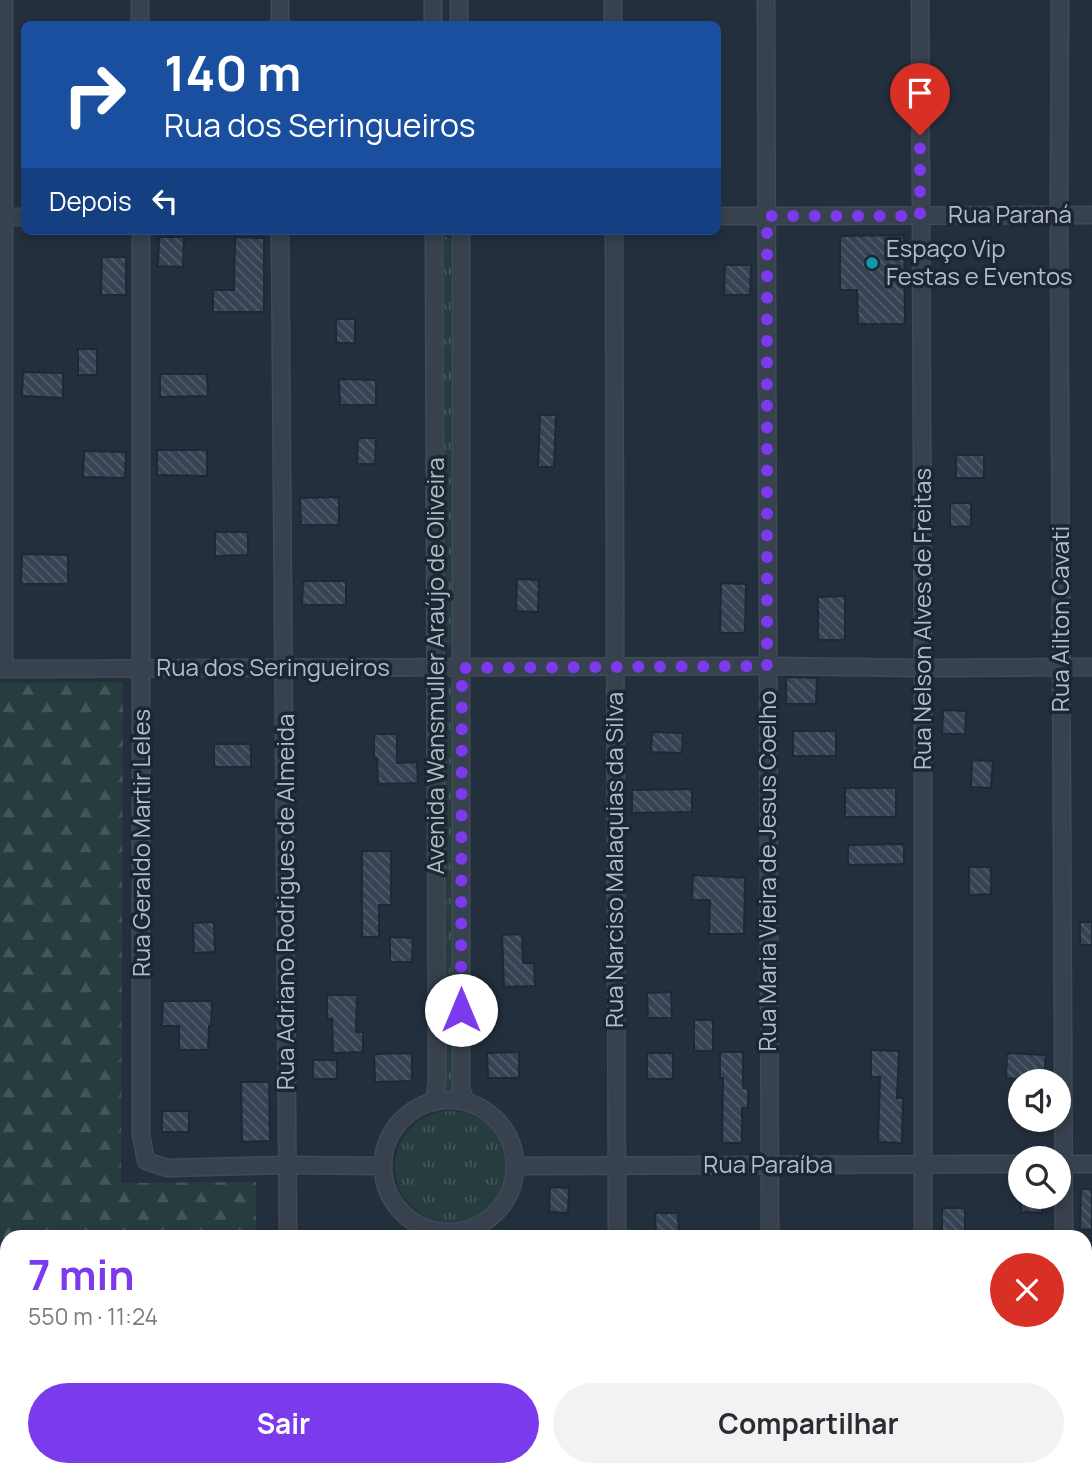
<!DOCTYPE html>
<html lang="pt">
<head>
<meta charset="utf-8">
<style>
  body { margin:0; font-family:Manrope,sans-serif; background:#f2f2f3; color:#2b2b33; height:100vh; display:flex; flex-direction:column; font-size:26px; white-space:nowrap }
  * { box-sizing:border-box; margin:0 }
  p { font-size:23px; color:#7c7c81 }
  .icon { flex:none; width:38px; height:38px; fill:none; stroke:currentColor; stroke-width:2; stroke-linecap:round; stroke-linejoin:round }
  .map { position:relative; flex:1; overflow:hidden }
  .details { position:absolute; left:0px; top:1230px; width:1092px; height:247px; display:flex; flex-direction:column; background:#fff; border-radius:21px 21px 0 0; box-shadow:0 4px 10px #0003 }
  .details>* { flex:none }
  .banner { position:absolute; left:21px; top:21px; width:700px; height:214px; border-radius:10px; box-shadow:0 4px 10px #0003; background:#1a4fa0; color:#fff; overflow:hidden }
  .controls { position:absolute; left:1008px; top:1069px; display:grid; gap:14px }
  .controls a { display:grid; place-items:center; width:63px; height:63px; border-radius:50%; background:#fff; box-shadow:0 4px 10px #0003; font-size:35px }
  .pin { position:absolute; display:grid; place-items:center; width:60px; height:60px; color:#fff; margin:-72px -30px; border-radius:50% 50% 50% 0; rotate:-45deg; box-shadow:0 0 7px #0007 }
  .pin .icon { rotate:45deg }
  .me { position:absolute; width:77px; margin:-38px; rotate:0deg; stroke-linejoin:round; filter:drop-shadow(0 0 5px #0008) }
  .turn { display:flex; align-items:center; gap:24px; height:147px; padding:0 28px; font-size:32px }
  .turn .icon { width:91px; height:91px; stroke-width:2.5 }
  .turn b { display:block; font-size:49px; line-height:60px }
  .then { display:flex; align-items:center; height:66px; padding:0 28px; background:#0003; gap:14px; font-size:26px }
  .round { display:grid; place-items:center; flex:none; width:74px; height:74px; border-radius:37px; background:#f2f2f3 }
  .head { display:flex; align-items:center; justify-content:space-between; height:119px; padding:0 28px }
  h1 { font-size:42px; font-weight:700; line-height:52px; color:#7c3aed }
  .action { display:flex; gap:14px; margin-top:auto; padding:14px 28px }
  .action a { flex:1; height:80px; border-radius:42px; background:#7c3aed; color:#fff; font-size:28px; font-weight:700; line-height:80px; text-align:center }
  .action a+a { background:#f2f2f3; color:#2b2b33 }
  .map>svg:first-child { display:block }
</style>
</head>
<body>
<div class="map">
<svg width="1092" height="1476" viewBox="0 0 1092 1476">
  <defs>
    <pattern id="grass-tufts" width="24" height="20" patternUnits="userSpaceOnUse" patternTransform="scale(1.75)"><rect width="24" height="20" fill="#263c3f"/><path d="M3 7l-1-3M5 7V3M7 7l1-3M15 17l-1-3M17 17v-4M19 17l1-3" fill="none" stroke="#435659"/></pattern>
    <pattern id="forest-firs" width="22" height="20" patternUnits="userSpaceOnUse" patternTransform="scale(1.75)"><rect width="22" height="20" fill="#263c3f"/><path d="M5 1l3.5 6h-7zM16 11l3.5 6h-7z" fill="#435659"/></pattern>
    <pattern id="building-back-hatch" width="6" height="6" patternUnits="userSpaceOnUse" patternTransform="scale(1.75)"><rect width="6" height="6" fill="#364354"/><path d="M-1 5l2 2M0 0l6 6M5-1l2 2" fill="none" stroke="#515c6b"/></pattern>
  </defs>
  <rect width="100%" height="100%" fill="#242f3e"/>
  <!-- grass -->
  <g fill="url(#grass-tufts)">
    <polygon points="445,236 451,240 452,644 448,648 444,645 441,241"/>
    <polygon points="447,680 452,685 453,1088 450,1092 445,1089 442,685"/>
    <circle cx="451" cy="1167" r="56"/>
  </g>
  <!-- forest -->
  <polygon fill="url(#forest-firs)" points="123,682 121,1183 256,1182 256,1237 7,1237 7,1470 256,1470 256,1476 0,1476 0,683"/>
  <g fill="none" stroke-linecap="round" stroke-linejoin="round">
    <!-- stream -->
    <g stroke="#17263c" stroke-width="4.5">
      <polyline points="0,1309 7,1316"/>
      <polyline points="148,1470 152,1476"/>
    </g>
  </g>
  <!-- building -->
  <g fill="url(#building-back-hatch)" stroke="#1f2835" stroke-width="2">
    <polygon points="904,235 905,324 858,324 857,290 840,290 840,236"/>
    <polygon points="159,237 184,237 183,267 158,266"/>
    <polygon points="235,237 264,238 264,312 213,312 213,290 234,290"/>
    <polygon points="102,257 126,257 126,295 101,295"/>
    <polygon points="725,265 751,265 750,295 724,295"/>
    <rect x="336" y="319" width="19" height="24"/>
    <rect x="78" y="349" width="19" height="26"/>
    <polygon points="23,372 63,373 63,398 22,396"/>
    <polygon points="160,374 207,374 208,396 160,397"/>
    <polygon points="339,379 376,380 376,405 340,405"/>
    <polygon points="540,415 556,415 554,467 538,467"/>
    <polygon points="358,438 376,438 375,464 357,464"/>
    <polygon points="157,450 207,450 207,476 157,475"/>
    <polygon points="84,451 126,452 125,478 83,477"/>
    <rect x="956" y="455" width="28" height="23"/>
    <polygon points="339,497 339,525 301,525 300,498"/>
    <polygon points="950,503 971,503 971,526 950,527"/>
    <polygon points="215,532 248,532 248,555 215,556"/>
    <polygon points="22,554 68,555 68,584 21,584"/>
    <polygon points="517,579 539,580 538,612 516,611"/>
    <polygon points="303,581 346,581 346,605 302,605"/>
    <polygon points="721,583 746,584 745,633 720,633"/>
    <polygon points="845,596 845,640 818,640 818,597"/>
    <polygon points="786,677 817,678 816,704 786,704"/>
    <polygon points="943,710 966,711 965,734 942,734"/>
    <rect x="793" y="731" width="43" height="25"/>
    <polygon points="652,732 683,733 682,753 651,752"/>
    <polygon points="374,734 397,734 397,763 417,762 418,783 378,784 377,758 374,758"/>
    <rect x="214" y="744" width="37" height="23"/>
    <polygon points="972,760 993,761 991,788 971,787"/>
    <rect x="845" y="788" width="51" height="29"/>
    <polygon points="692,789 692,812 632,813 632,790"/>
    <polygon points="904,844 904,864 848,865 848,845"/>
    <polygon points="362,851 391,851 391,905 379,905 379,937 362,937"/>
    <polygon points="969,867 991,867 991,894 969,895"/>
    <polygon points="693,875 745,878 744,934 709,934 710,900 692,900"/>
    <polygon points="214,922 215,952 194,953 193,923"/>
    <rect x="1080" y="922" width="12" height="23"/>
    <polygon points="522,934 523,963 534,963 535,986 504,987 502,935"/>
    <polygon points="390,937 413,938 412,962 390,962"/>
    <polygon points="671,992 672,1018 648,1018 647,993"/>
    <polygon points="327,995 357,995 356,1032 363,1032 363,1052 333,1053 332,1019 327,1019"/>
    <polygon points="163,1001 212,1001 211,1026 209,1026 208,1050 179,1050 179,1026 162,1026"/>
    <rect x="694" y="1020" width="19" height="31"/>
    <polygon points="871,1050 899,1051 897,1098 903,1098 902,1143 878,1142 880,1077 871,1077"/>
    <polygon points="519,1052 519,1078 488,1078 487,1053"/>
    <polygon points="720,1052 743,1052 743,1088 748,1088 748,1108 742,1108 742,1143 722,1143 723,1078 720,1078"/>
    <polygon points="412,1053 412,1081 375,1082 374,1054"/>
    <rect x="647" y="1053" width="26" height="26"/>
    <polygon points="1007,1053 1046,1055 1044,1080 1006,1078"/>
    <rect x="313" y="1060" width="24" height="19"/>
    <polygon points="241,1082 269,1082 270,1141 242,1142"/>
    <rect x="162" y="1111" width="27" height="21"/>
    <polygon points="550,1187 569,1188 568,1213 549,1212"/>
    <polygon points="1081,1189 1092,1189 1092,1230 1080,1229"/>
    <polygon points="1021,1197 1043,1197 1042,1213 1021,1212"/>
    <rect x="942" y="1208" width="23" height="24"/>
    <polygon points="655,1213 678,1213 679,1237 656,1237"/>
  </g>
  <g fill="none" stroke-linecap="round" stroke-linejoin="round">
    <!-- minor casing -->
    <g stroke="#414a57" stroke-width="19">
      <g id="minor">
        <polyline points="4,0 4,669"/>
        <polyline points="140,0 140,24"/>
        <polyline points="433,0 433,24"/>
        <polyline points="459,0 459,24"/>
        <polyline points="613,0 613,24"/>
        <polyline points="766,0 770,1237"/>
        <polyline points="920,0 923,668 923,1237"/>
        <polyline points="1060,0 1059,215 1064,1237"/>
        <polyline points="280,24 280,0"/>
        <polyline points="718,216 1092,215"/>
        <polyline points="0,217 24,217"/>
        <polyline points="141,231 141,1135 146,1161 167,1168 288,1165 383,1166"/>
        <polyline points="280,231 288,1237"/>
        <polyline points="434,231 437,1082 434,1102"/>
        <polyline points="461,231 461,1089 466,1102"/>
        <polyline points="614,231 617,1237"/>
        <polyline points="0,669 767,666 923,668 1092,667"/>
        <circle cx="449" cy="1166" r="66"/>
        <polyline points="1059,1164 1092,1164"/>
        <polyline points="515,1166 1020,1164"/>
        <polyline points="1085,1464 1092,1463"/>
        <polyline points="288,1470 288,1476"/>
        <polyline points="438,1470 438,1476"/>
        <polyline points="617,1470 617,1476"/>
        <polyline points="771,1470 771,1476"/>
        <polyline points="924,1470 924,1476"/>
        <polyline points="467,1476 467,1470"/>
        <polyline points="1064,1476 1065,1470"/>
      </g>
    </g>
    <!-- minor -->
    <use href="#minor" stroke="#38414e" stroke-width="16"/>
  </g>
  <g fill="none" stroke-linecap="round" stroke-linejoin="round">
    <!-- route -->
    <polyline stroke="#7c3aed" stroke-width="12" stroke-dasharray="0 21.6" points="461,1010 462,668 767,666 767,216 920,216 920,135"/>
  </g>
  <!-- markers -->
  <circle fill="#0f9aa8" stroke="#1d2633" stroke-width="2.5" cx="872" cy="263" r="7"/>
  <g text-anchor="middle" stroke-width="7" stroke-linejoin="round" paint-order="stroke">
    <!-- street labels -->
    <g font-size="24" fill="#b4bcc9" stroke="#1d2633">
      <text x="1010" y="223">Rua Paraná</text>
      <text transform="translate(923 619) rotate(-90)" y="8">Rua Nelson Alves de Freitas</text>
      <text transform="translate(1061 619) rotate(-90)" y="8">Rua Ailton Cavati</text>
      <text transform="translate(436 666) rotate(-90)" y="8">Avenida Wansmuller Araújo de Oliveira</text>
      <text x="273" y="676">Rua dos Seringueiros</text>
      <text transform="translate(142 843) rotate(-90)" y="8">Rua Geraldo Martir Leles</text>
      <text transform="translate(615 860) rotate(-90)" y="8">Rua Narciso Malaquias da Silva</text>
      <text transform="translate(768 871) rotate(-90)" y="8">Rua Maria Vieira de Jesus Coelho</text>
      <text transform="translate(286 902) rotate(-90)" y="8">Rua Adriano Rodrigues de Almeida</text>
      <text x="768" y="1173">Rua Paraíba</text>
    </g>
    <!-- poi labels -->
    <g font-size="24" fill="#b4bcc9" stroke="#1d2633" text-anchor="start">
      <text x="886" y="257">Espaço Vip<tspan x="886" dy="28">Festas e Eventos</tspan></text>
    </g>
  </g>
</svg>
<div class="controls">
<a><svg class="icon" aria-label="sound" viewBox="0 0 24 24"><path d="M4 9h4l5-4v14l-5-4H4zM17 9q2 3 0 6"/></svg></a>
<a><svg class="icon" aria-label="search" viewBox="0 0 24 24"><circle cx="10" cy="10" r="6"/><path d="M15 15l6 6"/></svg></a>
</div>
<div class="pin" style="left:920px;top:135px;background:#d93025"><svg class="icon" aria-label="arrive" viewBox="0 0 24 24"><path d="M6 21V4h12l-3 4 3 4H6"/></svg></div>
<svg class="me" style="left:461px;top:1010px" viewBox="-20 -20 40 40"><circle r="19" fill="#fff"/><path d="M0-13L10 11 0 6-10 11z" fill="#7c3aed"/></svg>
<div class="banner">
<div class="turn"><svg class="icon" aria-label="right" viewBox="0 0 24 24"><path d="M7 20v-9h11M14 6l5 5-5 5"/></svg><div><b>140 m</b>Rua dos Seringueiros</div></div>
<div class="then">Depois<svg class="icon" aria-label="left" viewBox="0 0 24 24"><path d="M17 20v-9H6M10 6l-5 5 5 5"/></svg></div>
</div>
<section class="details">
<div class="head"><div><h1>7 min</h1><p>550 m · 11:24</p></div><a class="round" style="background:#d93025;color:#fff"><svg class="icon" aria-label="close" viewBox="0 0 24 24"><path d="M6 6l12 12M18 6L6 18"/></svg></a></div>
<div class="action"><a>Sair</a><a>Compartilhar</a></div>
</section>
</div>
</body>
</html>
